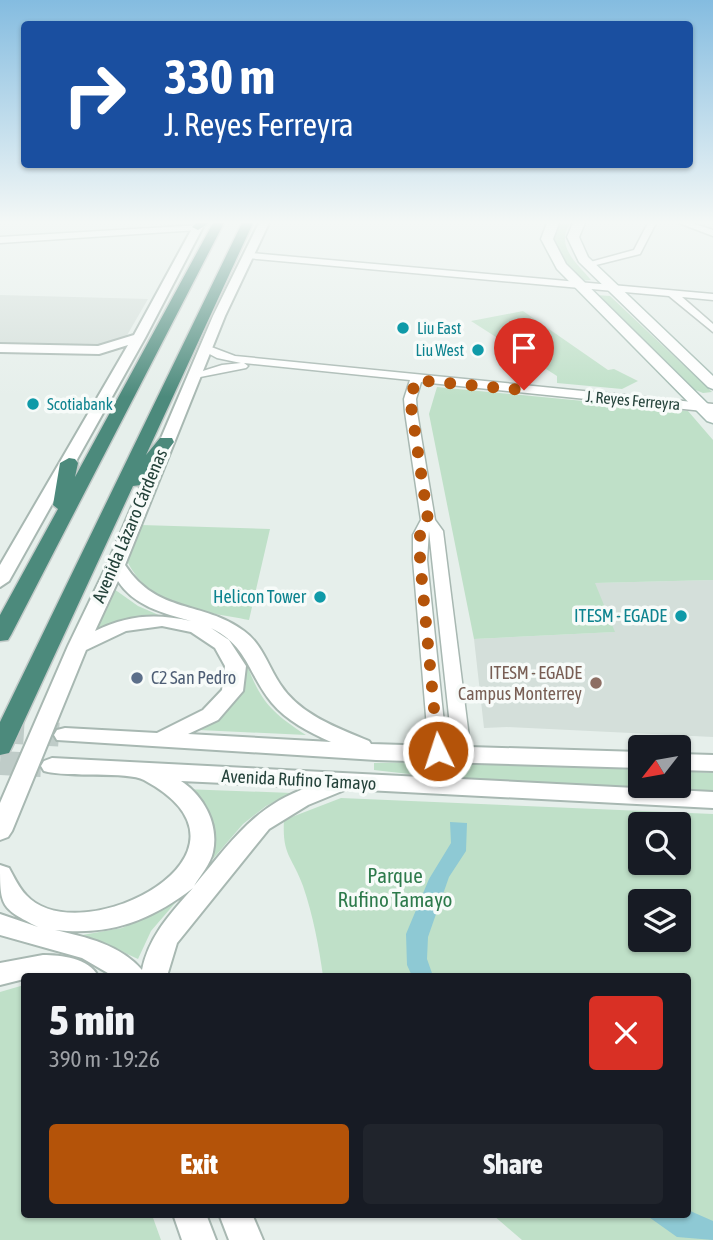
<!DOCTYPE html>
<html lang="en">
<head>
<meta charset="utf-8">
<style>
  body { margin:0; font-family:"Asap Condensed",sans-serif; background:#20242c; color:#f1f3f6; height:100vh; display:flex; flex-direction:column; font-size:26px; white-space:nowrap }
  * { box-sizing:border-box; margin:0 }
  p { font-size:23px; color:#9ea1a6 }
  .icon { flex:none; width:38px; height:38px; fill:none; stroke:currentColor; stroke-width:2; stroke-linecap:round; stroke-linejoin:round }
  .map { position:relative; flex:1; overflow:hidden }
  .sheet { position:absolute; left:21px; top:973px; width:670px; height:245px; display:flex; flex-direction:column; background:#171b24; border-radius:7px; box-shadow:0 2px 5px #0004 }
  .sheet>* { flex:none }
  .banner { position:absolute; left:21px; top:21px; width:672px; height:147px; border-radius:7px; box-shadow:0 2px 5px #0004; background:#1a4fa0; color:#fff; overflow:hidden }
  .needle { width:46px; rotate:239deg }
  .buttons { position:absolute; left:628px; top:735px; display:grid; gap:14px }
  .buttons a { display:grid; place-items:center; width:63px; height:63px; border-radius:7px; background:#171b24; box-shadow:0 2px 5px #0004; font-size:35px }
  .pin { position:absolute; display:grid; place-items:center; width:60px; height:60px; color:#fff; margin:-72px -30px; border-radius:50% 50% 50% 0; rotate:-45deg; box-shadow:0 0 7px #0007 }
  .pin .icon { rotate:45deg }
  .me { position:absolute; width:77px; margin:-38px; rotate:356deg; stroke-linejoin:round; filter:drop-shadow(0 0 5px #0008) }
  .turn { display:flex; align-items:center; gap:24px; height:147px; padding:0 28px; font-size:32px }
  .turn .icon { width:91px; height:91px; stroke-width:2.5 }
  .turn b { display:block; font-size:49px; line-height:60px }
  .round { display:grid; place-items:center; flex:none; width:74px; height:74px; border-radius:7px; background:#20242c }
  .headline { display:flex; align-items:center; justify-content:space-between; height:119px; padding:0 28px }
  h1 { font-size:42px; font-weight:800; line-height:52px }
  .action { display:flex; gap:14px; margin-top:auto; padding:14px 28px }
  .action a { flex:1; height:80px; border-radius:7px; background:#b45309; color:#fff; font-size:28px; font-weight:800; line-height:80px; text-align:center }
  .action a+a { background:#20242c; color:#f1f3f6 }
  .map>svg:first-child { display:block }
</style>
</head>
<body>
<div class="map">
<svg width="713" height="1240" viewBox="0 0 713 1240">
  <rect width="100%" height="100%" fill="#e6efeb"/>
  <!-- built -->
  <g fill="#d4dfda">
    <polygon points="0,295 148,299 126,337 118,340 105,344 0,344"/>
    <polygon points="713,580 713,737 507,727 484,728 474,639 614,632 594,583"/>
  </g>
  <!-- green -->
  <g fill="#bfe0c8" fill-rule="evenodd">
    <path d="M557,223h13c-15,24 7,40 21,57l-12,1 -27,-34 1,-18z"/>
    <polygon points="596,295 610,296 712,392 703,393 693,389"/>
    <polygon points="523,311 608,370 614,369 638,381 622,389 557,383 557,376 471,321"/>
    <polygon points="437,387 688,411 713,440 713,580 595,583 615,632 474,639 429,414"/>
    <path d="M141,525l129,4 -21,91c-46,-9 -99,-12 -122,-59z"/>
    <polygon points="114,589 138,606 161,616 129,620 97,628"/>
    <path d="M247,665c14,37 25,48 59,70l-107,-5c28,-19 42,-32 48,-65z"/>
    <polygon points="466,761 640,770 640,786 679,786 679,771 713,773 713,792 470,781 374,770 374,763"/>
    <polygon points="183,789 292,793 266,806 243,824 151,931 138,959 112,947 71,937 122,928 164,908 197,868"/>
    <path d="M341,798l372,16v426h-191l-29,-25 195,-1v-238h-365c-4,-29 -10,-61 -20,-90 -11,-30 -21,-30 -19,-66zM640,824h39v39h-39zM640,901h39v39h-39z"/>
    <polygon points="24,985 24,1214 152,1215 161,1240 0,1240 0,992"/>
  </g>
  <!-- water -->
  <g fill="#8ec9d4">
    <polygon points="450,822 467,823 466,851 449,877 428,937 427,959 433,976 412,976 407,965 406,934 429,879 451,843"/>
    <polygon points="688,1210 713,1221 713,1240 677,1237 646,1215 688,1214"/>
  </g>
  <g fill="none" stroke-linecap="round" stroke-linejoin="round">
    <!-- tertiary-tunnel -->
    <g stroke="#bfccc8" stroke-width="24" stroke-dasharray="24 11" stroke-linecap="butt">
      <polyline points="0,731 65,735"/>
      <polyline points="0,763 41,765"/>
    </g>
    <!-- minor casing -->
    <g stroke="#a8b8b2" stroke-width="3">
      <g id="minor">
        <polygon points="648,223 656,223 640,254 588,267 583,264 634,250"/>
        <polygon points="679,223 692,223 713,230 713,236"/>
        <polygon points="201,225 202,227 198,230 0,243 0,237"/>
        <polygon points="250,253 713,294 713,300 682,297 713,324 713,332 669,296 247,258 247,254"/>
        <polygon points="206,345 235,356 713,404 713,412 421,382 416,399 417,412 435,520 443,531 471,753 468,757 456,757 453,753 429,531 427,560 447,752 444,756 432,756 429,752 413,560 413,535 421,520 405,412 404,399 410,380 244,363 248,366 246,368 190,379 190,375 222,365 241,363 217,358 202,350 202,346"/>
      </g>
    </g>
    <!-- tertiary casing -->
    <g stroke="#a8b8b2" stroke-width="4">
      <g id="tertiary">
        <polygon points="195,223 205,223 145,338 9,581 0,587 0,565 128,345 99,354 0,352 0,344 98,346 134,335"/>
        <path d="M259,223h10l-44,93 -100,249c33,50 77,35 119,66 18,13 24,35 36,53 19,30 57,44 89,57l2,3 269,8v16l-264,-8 -319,-20 -3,-5 3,-5 8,-2 92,5 46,-23 19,-20 3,-24 -10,-18 -24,-16 -29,-6 -36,5 -40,19 -74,181 -4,6 -8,3v-37l68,-157 39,-81 106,-249zM118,581c16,25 45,32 73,40 -36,-8 -63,-6 -96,10zM211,628c37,18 37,46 61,75 15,18 37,29 59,39l-143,-8 30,-14 25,-29 3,-25 -17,-26z"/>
        <polygon points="679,754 713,755 713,771 679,770"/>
        <path d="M52,758l661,34v16l-366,-19 -39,16 -39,24 -92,114 -10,33h-54l-31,-18 -82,-23v-21l38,13c-37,-19 -38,-20 -38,-62l9,3c5,9 10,20 17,27 54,59 254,-42 118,-115 -16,-9 -76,-2 -100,-9l-3,-5 3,-5zM181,781l128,6c-55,19 -79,56 -115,99 6,-10 17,-23 19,-34 6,-28 -9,-56 -32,-71zM193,888c-23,26 -44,48 -51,82 -21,-25 -56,-33 -87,-40 55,6 95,-9 138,-42z"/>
        <path d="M43,955c18,0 46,3 55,21h-74v3l-24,6v-22z"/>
        <polygon points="173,1214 206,1214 216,1240 182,1240"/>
        <polygon points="219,1214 252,1214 263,1240 229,1240"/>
      </g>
    </g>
    <!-- secondary casing -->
    <g stroke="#a4bbb3" stroke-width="3">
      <g id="secondary">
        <polygon points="547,223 559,223 553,239 566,264 713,409 713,423 707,421 557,269 541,239"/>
        <polygon points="573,223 585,223 579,237 588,257 713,376 713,389 708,387 579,262 567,237"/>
      </g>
    </g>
    <!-- trunk casing -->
    <g stroke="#c2cac8" stroke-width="3">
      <g id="trunk">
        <polygon points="196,223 209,223 198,230 192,227"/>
        <polygon points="213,223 224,223 11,635 8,640 0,641 0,615 58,509 53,505 60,463 69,458 75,459 78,463 75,477"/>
        <polygon points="242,223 253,223 146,455 160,438 172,438 174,442 141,485 133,486 12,747 9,753 0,755 0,722"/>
      </g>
    </g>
    <!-- minor -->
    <use href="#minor" fill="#fff" fill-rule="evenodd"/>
    <!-- tertiary -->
    <use href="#tertiary" fill="#fff" fill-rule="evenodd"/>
    <!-- secondary -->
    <use href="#secondary" fill="#fff" fill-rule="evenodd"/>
    <!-- trunk -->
    <use href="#trunk" fill="#4c8a7c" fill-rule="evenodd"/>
  </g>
  <!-- sky -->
  <linearGradient id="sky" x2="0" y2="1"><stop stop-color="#84bce0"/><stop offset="0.56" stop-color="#f4f8f6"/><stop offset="1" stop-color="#f4f8f6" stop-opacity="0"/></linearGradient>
  <rect width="713" height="397" fill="url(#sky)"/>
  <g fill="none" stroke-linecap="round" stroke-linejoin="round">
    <!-- route -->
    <polyline stroke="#b45309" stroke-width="12" stroke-dasharray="0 21.6" points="438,751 420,560 420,535 428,520 410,399 416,380 524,390"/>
  </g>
  <!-- markers -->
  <g fill="#0f9aa8" stroke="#f7fbf9" stroke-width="2.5">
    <circle cx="403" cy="328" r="7"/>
    <circle cx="478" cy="350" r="7"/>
    <circle cx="33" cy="404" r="7"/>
    <circle cx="320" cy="597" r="7"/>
    <circle cx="681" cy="616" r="7"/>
  </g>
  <circle fill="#5c6f8a" stroke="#f7fbf9" stroke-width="2.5" cx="137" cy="678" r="7"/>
  <circle fill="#8d6e63" stroke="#f7fbf9" stroke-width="2.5" cx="596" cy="683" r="7"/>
  <g text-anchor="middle" stroke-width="7" stroke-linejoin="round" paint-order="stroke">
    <!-- far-culture labels -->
    <g font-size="16" fill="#0d838f" stroke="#f7fbf9" text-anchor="start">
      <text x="417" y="334">Liu East</text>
      <text x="464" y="356" text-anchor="end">Liu West</text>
      <text x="47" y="410">Scotiabank</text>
    </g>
    <!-- far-street labels -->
    <g font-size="16" fill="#24423a" stroke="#f7fbf9">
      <text transform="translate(633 400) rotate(5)" y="6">J. Reyes Ferreyra</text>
    </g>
    <!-- street labels -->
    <g font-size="18" fill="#24423a" stroke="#f7fbf9">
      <text transform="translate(130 526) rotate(-67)" y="6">Avenida Lázaro Cárdenas</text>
      <text transform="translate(299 780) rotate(3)" y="6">Avenida Rufino Tamayo</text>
    </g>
    <!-- culture labels -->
    <g font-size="18" fill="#0d838f" stroke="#f7fbf9" text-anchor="end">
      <text x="306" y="603">Helicon Tower</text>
      <text x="667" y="622">ITESM - EGADE</text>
    </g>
    <!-- education labels -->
    <g font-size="18" fill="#785e54" stroke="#f7fbf9" text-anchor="end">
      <text x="582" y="679">ITESM - EGADE<tspan x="582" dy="21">Campus Monterrey</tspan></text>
    </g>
    <!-- service labels -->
    <g font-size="18" fill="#4e5e75" stroke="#f7fbf9" text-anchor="start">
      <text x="151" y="684">C2 San Pedro</text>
    </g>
    <!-- near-park labels -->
    <g font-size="21" fill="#2d7a4b" stroke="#f7fbf9">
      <text x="395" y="883">Parque<tspan x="395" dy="24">Rufino Tamayo</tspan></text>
    </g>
  </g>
</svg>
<div class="buttons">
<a><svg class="needle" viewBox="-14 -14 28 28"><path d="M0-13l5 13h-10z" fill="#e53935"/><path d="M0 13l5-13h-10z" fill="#9ea1a6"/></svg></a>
<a><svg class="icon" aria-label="search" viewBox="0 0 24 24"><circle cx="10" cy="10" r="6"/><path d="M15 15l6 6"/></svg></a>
<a><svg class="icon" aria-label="layers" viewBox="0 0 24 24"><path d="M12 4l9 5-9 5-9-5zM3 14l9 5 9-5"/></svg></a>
</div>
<div class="pin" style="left:524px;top:390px;background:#d93025"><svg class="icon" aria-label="arrive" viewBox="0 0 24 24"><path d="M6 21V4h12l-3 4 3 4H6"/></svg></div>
<svg class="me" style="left:438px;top:751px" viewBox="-20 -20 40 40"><circle r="17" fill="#b45309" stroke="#fff" stroke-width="3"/><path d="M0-11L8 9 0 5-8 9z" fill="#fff"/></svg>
<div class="banner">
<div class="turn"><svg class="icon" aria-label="right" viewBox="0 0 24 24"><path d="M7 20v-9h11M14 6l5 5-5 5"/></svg><div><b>330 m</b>J. Reyes Ferreyra</div></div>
</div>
<section class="sheet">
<div class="headline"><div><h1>5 min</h1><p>390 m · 19:26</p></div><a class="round" style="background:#d93025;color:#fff"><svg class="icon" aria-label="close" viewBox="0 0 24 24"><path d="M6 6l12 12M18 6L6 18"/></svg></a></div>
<div class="action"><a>Exit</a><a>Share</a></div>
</section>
</div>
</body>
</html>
